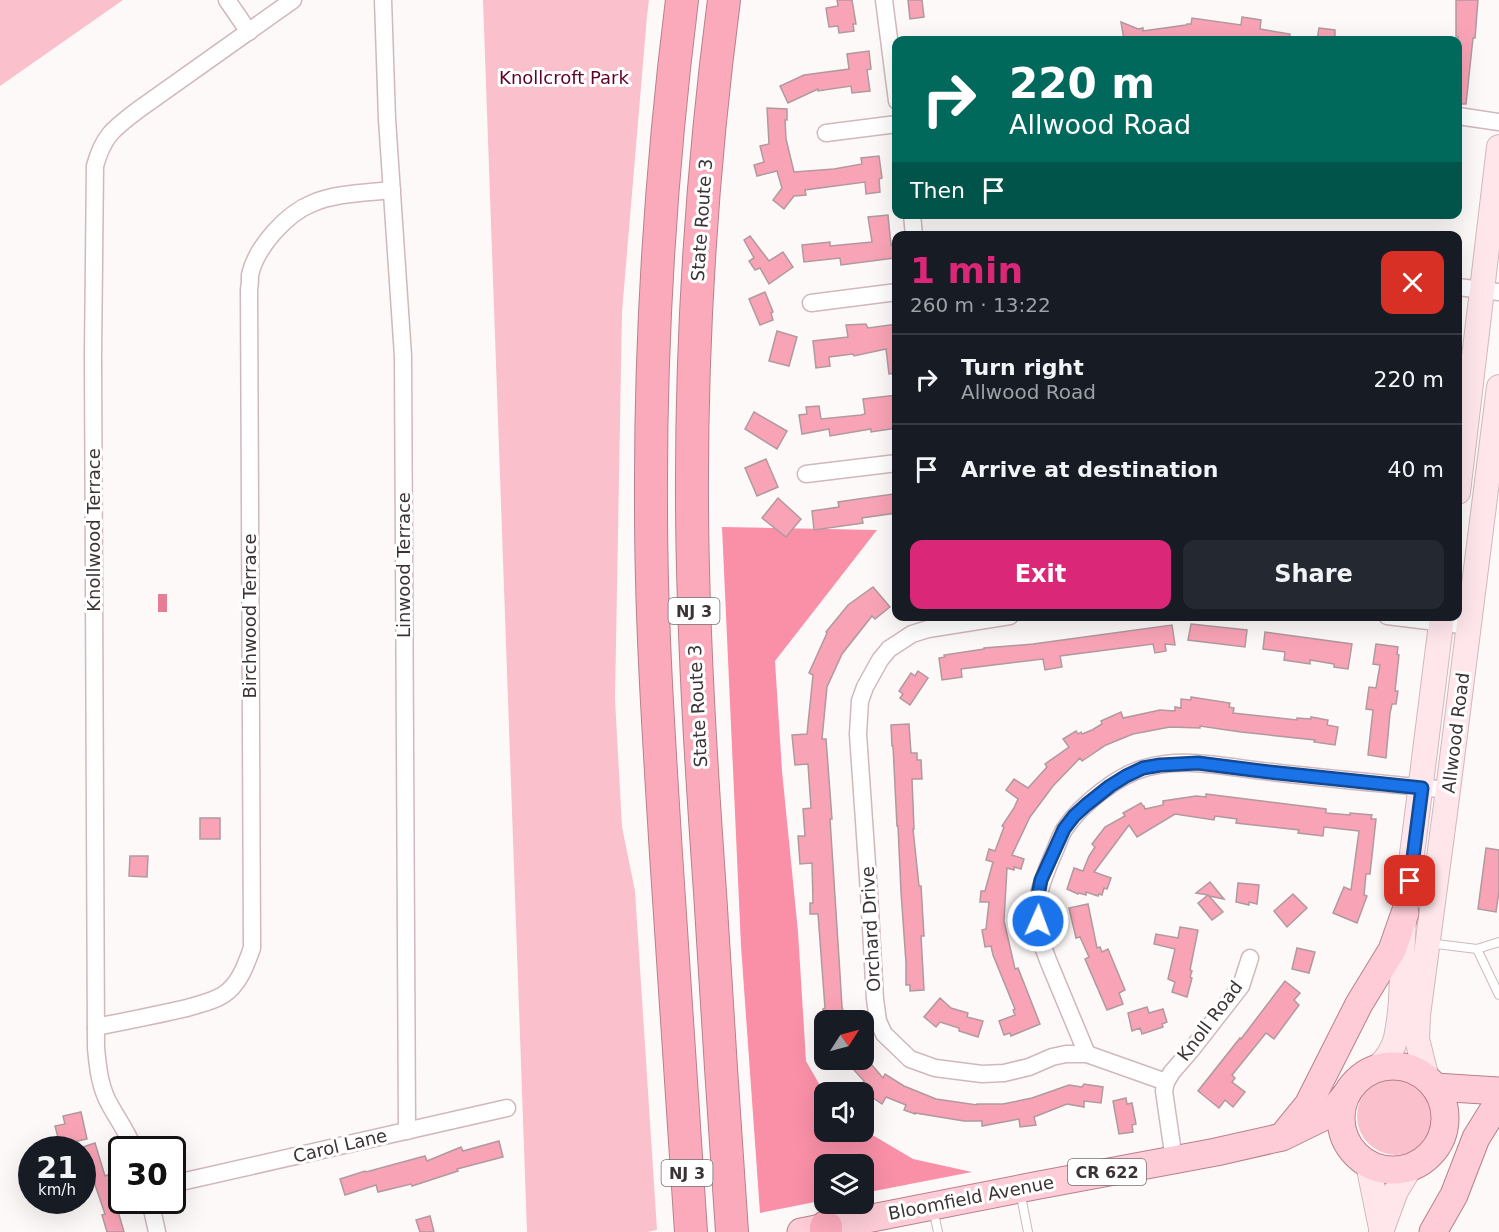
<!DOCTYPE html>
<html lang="en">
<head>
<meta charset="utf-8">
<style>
  body { margin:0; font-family:"DejaVu Sans",sans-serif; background:#242831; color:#f1f3f6; height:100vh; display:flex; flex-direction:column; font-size:22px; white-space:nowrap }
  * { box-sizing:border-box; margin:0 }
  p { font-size:20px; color:#9ea1a6 }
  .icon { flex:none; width:33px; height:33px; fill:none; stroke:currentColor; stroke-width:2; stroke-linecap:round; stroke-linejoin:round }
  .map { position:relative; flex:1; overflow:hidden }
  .panel { position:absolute; left:892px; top:231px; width:570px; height:390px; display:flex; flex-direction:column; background:#171b24; border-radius:12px; box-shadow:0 6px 24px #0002 }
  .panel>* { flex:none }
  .guide { position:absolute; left:892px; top:36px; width:570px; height:183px; border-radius:12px; box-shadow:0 6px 24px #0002; background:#00695c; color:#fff; overflow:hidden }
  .needle { width:39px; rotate:54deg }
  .fabs { position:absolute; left:814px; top:1010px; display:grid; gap:12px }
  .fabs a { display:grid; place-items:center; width:60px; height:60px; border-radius:12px; background:#171b24; box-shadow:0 6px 24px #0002; font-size:30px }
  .speed { position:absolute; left:18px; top:1136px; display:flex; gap:12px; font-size:30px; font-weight:700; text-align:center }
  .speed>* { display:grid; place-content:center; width:78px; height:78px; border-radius:50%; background:#171b24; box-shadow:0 6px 24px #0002; line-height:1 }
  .speed small { font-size:15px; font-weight:400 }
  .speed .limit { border:3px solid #111; border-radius:9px; background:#fff; color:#111 }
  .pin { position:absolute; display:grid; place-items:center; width:51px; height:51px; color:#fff; margin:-26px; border-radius:12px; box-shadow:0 3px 9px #0006 }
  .me { position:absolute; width:66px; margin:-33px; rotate:2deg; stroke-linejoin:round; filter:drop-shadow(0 0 4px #0008) }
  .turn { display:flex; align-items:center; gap:21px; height:126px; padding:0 18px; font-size:27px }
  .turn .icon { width:78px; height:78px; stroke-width:2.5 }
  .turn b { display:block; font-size:42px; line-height:51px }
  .then { display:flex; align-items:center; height:57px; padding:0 18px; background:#0003; gap:12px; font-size:22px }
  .round { display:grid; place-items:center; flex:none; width:63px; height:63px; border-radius:12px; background:#242831 }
  .overview { display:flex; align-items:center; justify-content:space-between; height:102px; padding:0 18px }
  h1 { font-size:36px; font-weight:700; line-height:45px; color:#db2777 }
  .cta { display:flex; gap:12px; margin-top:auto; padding:12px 18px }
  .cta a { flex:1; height:69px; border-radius:12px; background:#db2777; color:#fff; font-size:24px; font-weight:700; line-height:69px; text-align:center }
  .cta a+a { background:#242831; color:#f1f3f6 }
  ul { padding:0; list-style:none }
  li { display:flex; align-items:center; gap:18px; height:90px; padding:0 18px; border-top:2px solid #363941 }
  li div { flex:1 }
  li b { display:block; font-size:22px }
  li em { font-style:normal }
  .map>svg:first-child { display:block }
</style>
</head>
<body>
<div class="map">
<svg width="1499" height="1232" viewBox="0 0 1499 1232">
  <rect width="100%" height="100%" fill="#fef9f9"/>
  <!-- green -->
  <g fill="#fac0cc">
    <polygon points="0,0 123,0 0,86"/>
    <polygon points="483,0 649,0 647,16 622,312 615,699 622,827 635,891 657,1230 647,1232 527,1232"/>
    <circle cx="1396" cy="1116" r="39"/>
  </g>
  <!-- forest -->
  <polygon fill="#f990a8" points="722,527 877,530 775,661 782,771 798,932 806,1061 825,1094 825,1131 864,1130 913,1159 972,1172 864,1193 864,1164 825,1164 825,1200 760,1213 741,946"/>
  <!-- water -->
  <rect fill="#e57e96" x="158" y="594" width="9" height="18"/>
  <!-- building -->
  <g fill="#f9a3b6" stroke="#b1999e" stroke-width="1.5">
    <polygon points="837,0 852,0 856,24 853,24 854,31 839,33 838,26 829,27 826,8 838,6"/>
    <polygon points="908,0 922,0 924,17 910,19"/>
    <polygon points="1456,0 1478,0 1475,38 1473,38 1466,104 1458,104 1458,37 1456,37"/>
    <polygon points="1242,17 1261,20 1260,29 1290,34 1289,40 1124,40 1121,22 1138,29 1143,28 1143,31 1186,25 1187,24 1191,24 1192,18 1241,25"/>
    <polygon points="1319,28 1335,30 1335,40 1317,40"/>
    <polygon points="869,51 871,69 867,70 870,91 852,93 851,86 818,91 818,89 788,103 780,86 804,75 849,69 847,54"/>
    <polygon points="767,108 787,109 787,120 785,120 786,139 794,172 834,169 862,164 861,158 879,156 882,178 879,179 880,192 866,194 865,182 805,190 806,195 794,196 784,209 773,200 782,188 777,171 757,176 754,165 764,162 760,146 769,144"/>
    <polygon points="888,215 891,245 892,244 894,258 841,265 840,258 804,262 802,245 830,242 830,246 872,242 868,217"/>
    <polygon points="750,236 769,261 783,252 793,267 769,284 760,268 755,270 749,261 754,258 744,240"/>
    <polygon points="765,292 773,312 771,313 773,320 760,325 749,299"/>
    <polygon points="866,324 868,328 897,324 897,373 889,374 886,349 854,356 853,354 829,357 830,366 816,368 813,341 848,337 846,325"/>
    <polygon points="777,331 797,337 789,366 769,361"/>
    <polygon points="897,395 897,428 871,432 871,429 830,436 829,429 802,434 799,415 807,414 806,407 819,406 821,419 861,415 865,414 863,399"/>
    <polygon points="754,412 787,431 777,449 745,429"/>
    <polygon points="766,459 778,487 757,496 745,468"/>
    <polygon points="893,494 896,513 862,518 863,523 814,530 812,511 839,507 838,502"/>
    <polygon points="778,498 801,519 786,537 762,518"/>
    <polygon points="873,587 890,607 875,619 872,616 842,654 827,687 822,739 826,739 832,819 830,819 840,974 842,1007 846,1020 826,1020 823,1009 825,1008 818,914 810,914 810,903 813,903 812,863 800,864 798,836 805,836 803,809 811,808 808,764 795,765 792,735 807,734 813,675 809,673 827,633 826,632 848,605"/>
    <polygon points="1191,624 1247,630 1245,647 1188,640"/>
    <polygon points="1172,625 1175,645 1165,644 1166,651 1155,653 1153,644 1060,656 1062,667 1045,670 1043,659 961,669 962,677 942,680 939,658 945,657 944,655 984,649 984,648 1033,644"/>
    <polygon points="1265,632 1352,644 1348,669 1334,667 1334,664 1310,660 1310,664 1284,660 1285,652 1263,649"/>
    <polygon points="1376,644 1398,647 1397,654 1399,655 1395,691 1398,691 1396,704 1392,704 1390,713 1386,758 1368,755 1373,710 1366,709 1369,687 1376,688 1380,665 1373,664"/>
    <polygon points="918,671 928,678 910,705 900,698 903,694 899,691 911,673 915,676"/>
    <polygon points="1191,697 1230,703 1229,707 1234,708 1233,713 1297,720 1297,718 1311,719 1311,717 1328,720 1327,725 1338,727 1335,745 1314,742 1315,740 1241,732 1200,726 1200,728 1170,727 1133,734 1106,745 1082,761 1080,758 1053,786 1030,817 1012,855 1024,859 1021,869 1014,867 1014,870 1007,868 1004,921 1015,969 1018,968 1040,1024 1011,1036 1010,1033 1004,1035 999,1021 1015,1015 1013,1010 1015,1009 993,955 991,946 985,947 982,930 986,929 989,902 980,902 981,891 985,891 993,862 986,860 989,849 995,851 1004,827 1002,826 1014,808 1018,799 1006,790 1014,779 1028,788 1047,767 1045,764 1069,747 1063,739 1076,731 1078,734 1081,732 1082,734 1092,730 1102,724 1101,721 1121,712 1123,718 1160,710 1175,711 1175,707 1181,708 1181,699 1191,700"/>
    <polygon points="909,724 911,753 917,753 917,760 921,760 922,779 912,779 914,829 913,829 919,886 921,886 924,936 921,936 924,990 910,991 910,985 906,985 906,963 901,892 898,826 897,826 893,746 892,746 891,725"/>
    <polygon points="1206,794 1326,809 1326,813 1350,815 1350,813 1372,815 1371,819 1376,819 1370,874 1366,874 1364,895 1367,896 1357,923 1333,913 1344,887 1351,890 1359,831 1324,827 1323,836 1298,833 1299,830 1236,823 1237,819 1215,816 1214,820 1175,814 1137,837 1129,825 1094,872 1111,878 1107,889 1104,888 1102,895 1099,894 1098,896 1086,892 1086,895 1079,893 1078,894 1067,889 1074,868 1083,871 1089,856 1095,847 1092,844 1105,827 1125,816 1123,813 1141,803 1143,806 1144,806 1145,809 1163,805 1163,801 1196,796 1206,797"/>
    <rect x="200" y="818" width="20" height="21"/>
    <polygon points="1486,848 1499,850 1499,891 1496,912 1478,909"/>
    <polygon points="130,856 148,856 147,877 129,876"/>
    <polygon points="1210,882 1224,899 1209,896 1223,912 1212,920 1198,903 1208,895 1196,893"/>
    <polygon points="1238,883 1259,885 1257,904 1249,902 1249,905 1236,902"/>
    <polygon points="1293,894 1307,908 1287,927 1274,911"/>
    <polygon points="1088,904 1097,948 1100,947 1102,952 1108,949 1125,990 1119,993 1123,1004 1107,1010 1085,959 1089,957 1080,937 1076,938 1069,908"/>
    <polygon points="1180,927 1198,930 1190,970 1192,971 1190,977 1192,978 1187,997 1172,992 1175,982 1168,979 1175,949 1154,944 1156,934 1178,938"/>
    <polygon points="1297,948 1315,952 1309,973 1292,969"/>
    <polygon points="1285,981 1300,993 1294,1000 1299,1005 1274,1039 1266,1033 1232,1075 1235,1078 1232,1082 1245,1092 1233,1107 1225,1100 1219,1108 1198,1091 1240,1038 1241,1039"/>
    <polygon points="940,998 951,1008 968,1013 967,1017 983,1021 978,1037 959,1031 959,1028 940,1022 936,1027 924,1017"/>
    <polygon points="1147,1007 1149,1013 1163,1009 1167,1022 1162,1024 1163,1027 1142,1034 1140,1028 1132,1031 1128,1013"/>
    <polygon points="844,1059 867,1059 883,1078 885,1074 904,1086 936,1099 977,1105 977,1104 1003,1104 1032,1098 1069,1085 1082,1087 1084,1084 1103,1087 1101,1103 1084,1101 1084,1107 1067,1104 1034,1117 1036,1125 1020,1127 1019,1119 982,1126 982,1121 964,1121 915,1113 915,1114 904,1110 906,1105 886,1097 882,1104 864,1092 858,1092 864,1081"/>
    <polygon points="1126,1098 1127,1104 1132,1103 1136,1124 1132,1125 1133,1132 1119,1134 1113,1101"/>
    <polygon points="81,1112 87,1139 60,1145 55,1126 65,1124 63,1116"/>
    <polygon points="499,1141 503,1157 457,1169 458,1171 412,1186 411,1184 378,1192 376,1185 345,1195 340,1179 365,1171 366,1172 425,1156 427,1161 461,1147 463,1151"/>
    <polygon points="95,1143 105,1176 110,1174 117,1195 114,1197 124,1232 107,1232 102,1215 105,1214 91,1173 82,1176 82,1149 80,1148"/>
    <polygon points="430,1216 434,1232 420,1232 416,1220"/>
  </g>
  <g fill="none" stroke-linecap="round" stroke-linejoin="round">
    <!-- lane casing -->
    <g stroke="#d0b8bc" stroke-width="10">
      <g id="lane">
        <polyline points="1428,943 1477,949 1499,942"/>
        <polyline points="1477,949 1499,995"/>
        <polyline points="1020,1191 1028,1232"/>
        <polyline points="933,1209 938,1232"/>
      </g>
    </g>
    <!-- street casing -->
    <g stroke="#d0b8bc" stroke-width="19">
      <g id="street">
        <polyline points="227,0 249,32"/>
        <polyline points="383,0 387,119 403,356 407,1131"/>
        <polyline points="884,0 897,101"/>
        <polyline points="1458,116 1499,122"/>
        <polyline points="826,133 897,124"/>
        <polyline points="912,214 914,236"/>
        <polyline points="1458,287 1499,292"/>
        <polyline points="811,303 897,292"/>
        <polyline points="806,474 897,463"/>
        <polyline points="1010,616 928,629 912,634 889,649 880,660 865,687 860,701 858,734 869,893 875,999 878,1021 884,1034 910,1059 935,1068 982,1074 1004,1073 1029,1067 1052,1057 1066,1054 1087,1054 1166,1082"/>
        <polyline points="1387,616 1469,626"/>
        <path d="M96,1027c30,-6 61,-12 91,-19 12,-4 25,-6 36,-13 16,-10 23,-30 29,-47l-3,-659c1,-4 1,-9 1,-14 6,-28 37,-62 63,-72 24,-10 53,-10 79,-13"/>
        <path d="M1087,1054c-10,-24 -20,-48 -30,-72 -6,-15 -14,-31 -17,-47 -7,-36 2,-55 16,-87 3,-7 5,-15 10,-21 16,-23 52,-52 79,-59 41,-12 85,0 127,4 58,7 118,12 176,18"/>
        <path d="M134,1149c-6,-15 -15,-28 -23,-42 -11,-18 -13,-38 -15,-59l-3,-692 2,-190c8,-30 19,-38 43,-56l155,-110"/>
        <polyline points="1174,1160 1164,1091 1166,1082 1172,1072 1192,1049 1241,986 1250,958"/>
        <polyline points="172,1184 507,1108"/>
        <polyline points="150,1200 157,1232"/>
      </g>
    </g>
    <!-- secondary casing -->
    <g stroke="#d0b8bc" stroke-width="26">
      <g id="secondary">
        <polyline points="1458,492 1499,147"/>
        <path d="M1377,1068c10,-9 16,-18 19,-30 9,-42 4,-86 9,-128 13,-97 25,-195 37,-294"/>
        <polyline points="1427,1079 1417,1039 1418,1015 1448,790 1499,387"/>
        <polyline points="1368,1164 1381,1228"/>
        <polyline points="1381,1232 1396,1191 1410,1168"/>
      </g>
    </g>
    <!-- primary casing -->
    <g stroke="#b8808c" stroke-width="29">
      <g id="primary">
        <circle cx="1393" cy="1118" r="52"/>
        <polyline points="1435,1087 1499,1091"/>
        <polyline points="1286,1132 1308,1105 1359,1004 1392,950 1405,913"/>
        <polyline points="801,1232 1034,1186 1216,1152 1282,1137 1325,1116 1336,1107 1345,1096"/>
        <polyline points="1433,1232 1454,1195 1476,1138 1499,1101"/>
      </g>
    </g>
    <!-- highway casing -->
    <g stroke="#b8808c" stroke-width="34">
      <g id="highway">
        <path d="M682,0c-21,168 -32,338 -31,507 0,116 8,232 15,347 8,126 17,252 25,378"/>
        <path d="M724,0c-22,168 -33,338 -32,507 1,129 9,257 18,385 7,113 14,227 22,340"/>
        <polyline points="826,1227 826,1232"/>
      </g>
    </g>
    <!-- lane -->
    <use href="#lane" stroke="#fff" stroke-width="8"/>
    <!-- street -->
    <use href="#street" stroke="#fff" stroke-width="16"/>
    <!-- secondary -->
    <use href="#secondary" stroke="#fee6eb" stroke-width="24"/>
    <!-- primary -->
    <use href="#primary" stroke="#fdccd6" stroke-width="27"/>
    <!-- highway -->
    <use href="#highway" stroke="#fbaabb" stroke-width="32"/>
  </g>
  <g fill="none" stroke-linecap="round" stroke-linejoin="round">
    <!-- route casing -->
    <g stroke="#114b97" stroke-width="15">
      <polyline id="route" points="1038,921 1036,905 1041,880 1064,829 1074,816 1086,805 1110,786 1126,776 1143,768 1160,765 1198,763 1269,772 1422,788 1410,881"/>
    </g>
    <!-- route -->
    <use href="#route" stroke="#1a73e8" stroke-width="10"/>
  </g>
  <g text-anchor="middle" stroke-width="6" stroke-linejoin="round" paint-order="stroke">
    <!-- shield labels -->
    <g fill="#fff" stroke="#767072" stroke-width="1.5">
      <rect x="668.5" y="598" width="51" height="26" rx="4.5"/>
      <rect x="1068" y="1159" width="78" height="26" rx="4.5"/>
      <rect x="661.5" y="1160" width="51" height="26" rx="4.5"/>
    </g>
    <g font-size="16" font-weight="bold" fill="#3c3335">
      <text x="694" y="617">NJ 3</text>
      <text x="1107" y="1178">CR 622</text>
      <text x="687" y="1179">NJ 3</text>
    </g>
    <!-- park labels -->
    <g font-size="18" fill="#610028" stroke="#fff">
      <text x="564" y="84">Knollcroft Park</text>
    </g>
    <!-- street labels -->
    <g font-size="18" fill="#3c3335" stroke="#fff">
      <text transform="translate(702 220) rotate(-86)" y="6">State Route 3</text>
      <text transform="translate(94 530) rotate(-90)" y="6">Knollwood Terrace</text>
      <text transform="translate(404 565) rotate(-90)" y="6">Linwood Terrace</text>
      <text transform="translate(250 616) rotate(-90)" y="6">Birchwood Terrace</text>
      <text transform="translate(698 706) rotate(-93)" y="6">State Route 3</text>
      <text transform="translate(1456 733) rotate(-83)" y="6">Allwood Road</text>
      <text transform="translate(871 929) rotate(-93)" y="6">Orchard Drive</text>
      <text transform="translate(1210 1021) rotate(-53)" y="6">Knoll Road</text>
      <text transform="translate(340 1146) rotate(-13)" y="6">Carol Lane</text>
      <text transform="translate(971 1198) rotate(-11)" y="6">Bloomfield Avenue</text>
    </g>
  </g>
</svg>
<div class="fabs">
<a><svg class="needle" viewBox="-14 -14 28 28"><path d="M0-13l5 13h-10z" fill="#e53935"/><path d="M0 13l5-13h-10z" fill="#9ea1a6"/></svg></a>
<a><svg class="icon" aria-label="sound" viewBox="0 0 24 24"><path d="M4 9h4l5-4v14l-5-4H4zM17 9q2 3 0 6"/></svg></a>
<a><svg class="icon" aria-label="layers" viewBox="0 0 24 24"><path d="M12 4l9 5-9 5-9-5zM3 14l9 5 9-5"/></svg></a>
</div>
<div class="speed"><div>21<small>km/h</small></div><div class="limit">30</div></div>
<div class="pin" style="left:1410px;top:881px;background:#d93025"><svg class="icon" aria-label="arrive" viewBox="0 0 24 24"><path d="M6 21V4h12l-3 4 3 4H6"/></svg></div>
<svg class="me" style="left:1038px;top:921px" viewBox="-20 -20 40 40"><circle r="17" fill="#1a73e8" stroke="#fff" stroke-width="3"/><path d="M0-11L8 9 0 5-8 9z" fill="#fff"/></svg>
<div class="guide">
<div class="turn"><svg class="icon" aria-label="right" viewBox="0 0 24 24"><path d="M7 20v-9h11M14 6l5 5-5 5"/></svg><div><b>220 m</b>Allwood Road</div></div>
<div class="then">Then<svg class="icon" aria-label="arrive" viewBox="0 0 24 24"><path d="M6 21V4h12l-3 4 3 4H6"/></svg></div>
</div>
<section class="panel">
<div class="overview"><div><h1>1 min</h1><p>260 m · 13:22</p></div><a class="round" style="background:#d93025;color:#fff"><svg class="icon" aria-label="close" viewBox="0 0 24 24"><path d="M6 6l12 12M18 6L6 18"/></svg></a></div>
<ul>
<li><svg class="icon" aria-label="right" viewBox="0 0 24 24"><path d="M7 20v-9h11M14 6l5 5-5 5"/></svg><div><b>Turn right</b><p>Allwood Road</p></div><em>220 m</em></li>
<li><svg class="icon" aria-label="arrive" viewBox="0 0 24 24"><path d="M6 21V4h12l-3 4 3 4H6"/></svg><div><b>Arrive at destination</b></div><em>40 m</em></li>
</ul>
<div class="cta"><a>Exit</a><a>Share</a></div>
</section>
</div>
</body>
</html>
